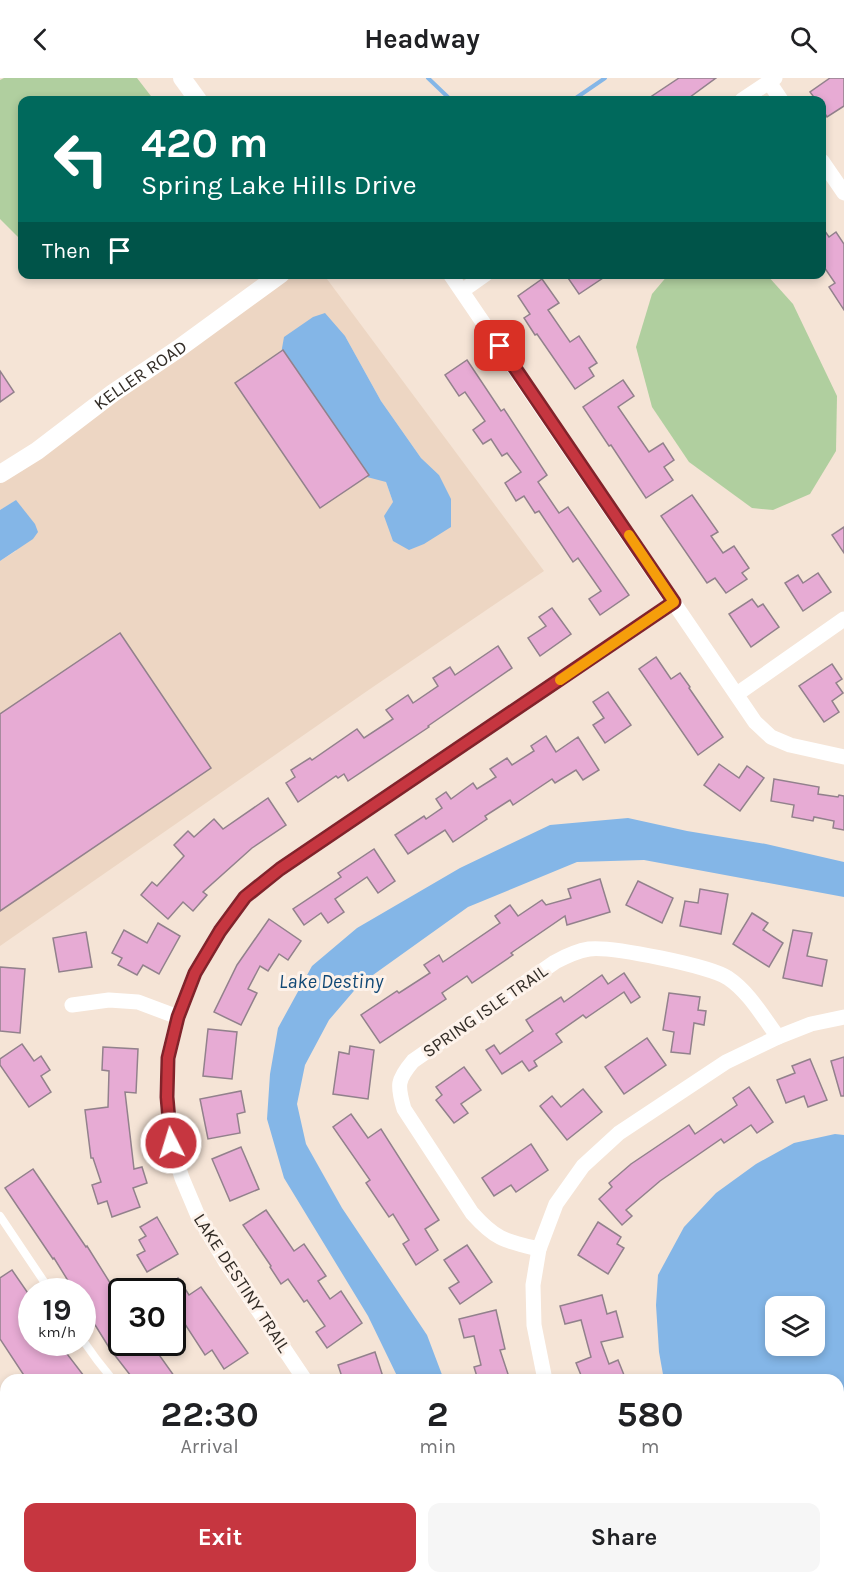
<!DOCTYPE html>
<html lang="en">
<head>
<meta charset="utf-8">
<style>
  body { margin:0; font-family:Karla,sans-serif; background:#f6f6f6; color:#202124; height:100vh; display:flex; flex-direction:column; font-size:22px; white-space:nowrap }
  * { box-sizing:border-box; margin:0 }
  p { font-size:20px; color:#757577 }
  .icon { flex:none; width:33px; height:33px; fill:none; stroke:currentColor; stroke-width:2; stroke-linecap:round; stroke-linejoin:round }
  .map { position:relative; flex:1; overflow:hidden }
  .panel { position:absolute; left:0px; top:1296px; width:844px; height:210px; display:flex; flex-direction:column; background:#fff; border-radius:18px 18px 0 0; box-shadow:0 3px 9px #0003 }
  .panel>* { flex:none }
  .banner { position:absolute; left:18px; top:18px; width:808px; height:183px; border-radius:12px; box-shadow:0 3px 9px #0003; background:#00695c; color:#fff; overflow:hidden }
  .tools { position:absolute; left:765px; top:1218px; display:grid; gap:12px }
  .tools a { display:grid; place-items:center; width:60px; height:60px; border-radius:12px; background:#fff; box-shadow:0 3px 9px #0003; font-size:30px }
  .speed { position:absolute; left:18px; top:1200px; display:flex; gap:12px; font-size:30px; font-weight:700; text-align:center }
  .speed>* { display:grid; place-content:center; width:78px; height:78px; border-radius:50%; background:#fff; box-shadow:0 3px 9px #0003; line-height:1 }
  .speed small { font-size:15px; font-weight:400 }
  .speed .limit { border:3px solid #111; border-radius:9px; background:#fff; color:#111 }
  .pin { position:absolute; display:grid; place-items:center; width:51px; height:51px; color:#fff; margin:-26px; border-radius:12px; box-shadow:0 3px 9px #0006 }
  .me { position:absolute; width:66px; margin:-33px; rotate:355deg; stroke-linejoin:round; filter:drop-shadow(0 0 4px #0008) }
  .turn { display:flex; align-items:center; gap:21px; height:126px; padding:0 24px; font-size:27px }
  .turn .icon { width:78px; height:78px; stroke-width:2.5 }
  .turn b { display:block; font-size:42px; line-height:51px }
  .then { display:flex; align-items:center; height:57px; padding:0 24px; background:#0003; gap:12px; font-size:22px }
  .eta { display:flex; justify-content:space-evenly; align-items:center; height:102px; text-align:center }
  .eta b { font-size:36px; font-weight:700; line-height:42px }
  .button { display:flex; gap:12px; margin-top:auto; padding:12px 24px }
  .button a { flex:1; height:69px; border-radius:12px; background:#c63640; color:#fff; font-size:24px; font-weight:700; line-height:69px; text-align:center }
  .button a+a { background:#f6f6f6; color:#202124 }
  header { display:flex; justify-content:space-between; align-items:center; height:78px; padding:0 24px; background:#fff; font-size:27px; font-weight:700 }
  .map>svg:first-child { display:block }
</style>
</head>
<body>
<header><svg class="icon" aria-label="back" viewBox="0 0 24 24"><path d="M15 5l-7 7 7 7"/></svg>Headway<svg class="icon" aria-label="search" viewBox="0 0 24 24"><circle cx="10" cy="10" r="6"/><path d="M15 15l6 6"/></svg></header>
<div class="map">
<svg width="844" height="1506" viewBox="0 0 844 1506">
  <rect width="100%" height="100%" fill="#f5e4d6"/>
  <!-- built -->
  <path fill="#edd6c3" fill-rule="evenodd" d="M291,197h33l220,296 -174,118 -370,257v-385l16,-10v-51l-16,10v-29l182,-127zM345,258l36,65 40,57 18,17 -46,27 -7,-20z"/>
  <!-- green -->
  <g fill="#b0cf9f">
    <polygon points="4,0 137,0 154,22 22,22 22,163 0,141 0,2"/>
    <polygon points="668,197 767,197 793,226 837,318 836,373 810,416 773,432 752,430 689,384 652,329 636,269 652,216"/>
  </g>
  <!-- water -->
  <g fill="#84b6e7" fill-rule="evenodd">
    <polygon points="325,235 345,258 381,323 421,380 439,397 451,421 451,449 424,466 409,472 393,463 384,438 393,424 386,404 367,399 281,276 284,259 313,239"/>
    <polygon points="16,422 35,446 38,454 33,461 0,483 0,432"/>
    <polygon points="628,740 687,753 766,766 844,784 844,819 644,782 577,784 468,829 359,907 329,942 305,987 297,1026 306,1066 342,1130 427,1257 444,1302 399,1302 368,1238 284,1100 267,1041 270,996 278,950 312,888 357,850 460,790 550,747"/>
    <path d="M835,1056l9,1v389l-6,-3v-141h-174l-5,-28 -3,-47 2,-30 26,-48 32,-34 40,-29 38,-21zM814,1228v40h-38v-40z"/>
    <polygon points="164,1500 325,1500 331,1502 336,1500 643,1500 638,1506 158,1506"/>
  </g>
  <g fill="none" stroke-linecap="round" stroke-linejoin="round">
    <!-- stream -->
    <g stroke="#84b6e7" stroke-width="4">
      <polyline points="428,0 451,22"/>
      <polyline points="573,22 605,0"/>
    </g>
  </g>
  <!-- building -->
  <g fill="#e7abd4" stroke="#92818c" stroke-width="1.5">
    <polygon points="679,0 716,0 686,22 646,22"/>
    <polygon points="830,0 844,0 844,28 827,39 822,31 822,22 816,22 810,14"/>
    <polygon points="822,149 829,159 836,154 844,166 844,232 829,209 835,205 822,186"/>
    <polygon points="573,196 609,196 579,216 568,200"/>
    <polygon points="542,201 559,225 548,232 570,264 579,258 597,285 589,290 594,298 575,311 537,256 535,257 524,240 530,236 518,218"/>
    <polygon points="283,272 369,397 320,430 235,305"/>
    <polygon points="467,282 501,333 504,331 547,397 538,404 559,435 568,429 629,517 600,537 589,521 601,513 578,480 573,484 539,433 535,435 524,418 516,423 505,405 521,394 507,375 502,378 491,361 483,366 473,352 485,343 465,314 459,318 445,297"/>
    <polygon points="0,293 14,314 0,324"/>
    <polygon points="623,302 634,318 618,329 649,374 663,365 674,382 664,389 673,402 646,420 611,367 609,368 583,329"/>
    <polygon points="692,417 718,454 711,458 723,475 734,468 749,490 742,495 747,501 726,515 715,500 707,505 661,438"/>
    <polygon points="844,449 844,475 832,457"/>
    <polygon points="818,495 831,514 803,533 785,505 798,497 803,505"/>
    <polygon points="752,521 758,529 763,526 779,549 751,569 729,536"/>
    <polygon points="552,530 571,556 540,578 528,560 546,548 539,539"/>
    <polygon points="120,555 211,690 0,833 0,636"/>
    <polygon points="498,568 512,590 428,648 429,649 348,703 344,696 338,700 336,698 298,724 286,705 295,699 291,692 310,680 312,682 357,651 364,660 393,641 386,632 408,617 413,625 438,608 433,600 450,589 455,597"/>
    <polygon points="656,579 671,601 680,595 690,609 689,610 723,659 698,677 639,591"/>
    <polygon points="832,586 842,601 836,605 843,615 832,623 839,634 824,644 799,608"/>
    <polygon points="608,614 631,647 605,665 593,647 604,640 593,624"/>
    <polygon points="546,658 556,674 578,659 599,692 583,702 576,692 555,705 552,701 513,727 510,722 485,738 487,741 453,764 445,752 408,776 395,757 424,738 426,741 442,730 436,721 446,714 451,721 473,705 477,711 496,699 490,691 507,680 512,687 534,673 531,668"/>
    <polygon points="719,686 739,700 747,688 764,700 740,733 704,707"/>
    <polygon points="774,701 819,709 818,716 838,719 839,717 844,718 844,752 833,750 834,743 814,739 813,743 792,739 794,727 771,723"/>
    <polygon points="268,720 286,747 252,770 203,814 207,817 193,833 183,824 168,841 141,817 152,804 157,808 184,778 174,767 188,753 194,759 214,741 223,751"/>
    <polygon points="374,771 395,803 378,815 367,799 335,821 344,834 328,845 321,835 304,847 293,831 341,799 338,795"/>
    <polygon points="600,801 610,834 567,847 565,838 511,875 513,877 472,905 467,898 442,915 446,921 380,965 361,937 397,913 399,915 430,895 424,887 439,877 443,884 500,845 495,838 510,827 518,838 542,822 546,827 571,820 568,811"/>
    <polygon points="638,803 673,820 662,845 626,827"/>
    <polygon points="700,811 728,816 721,856 680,848 685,823 698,825"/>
    <polygon points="752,835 768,845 763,852 783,865 769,889 733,866"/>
    <polygon points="269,841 301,863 288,882 279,876 268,893 260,888 248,911 257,915 241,947 214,934 237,887"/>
    <polygon points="158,845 180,858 159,896 143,887 137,897 118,887 122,880 112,875 124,852 147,865"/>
    <polygon points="793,852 812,855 807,878 827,882 822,908 783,900"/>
    <polygon points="86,854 92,889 59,894 53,860"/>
    <polygon points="0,889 25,891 20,955 0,953"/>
    <polygon points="624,895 640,919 631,925 624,914 586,940 583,937 556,956 562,964 534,983 537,988 529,993 522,983 502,996 486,972 494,967 500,976 533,953 526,942 561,919 564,924 602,897 608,906"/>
    <polygon points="669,915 700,919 698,932 706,933 704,947 694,945 690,976 671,974 674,954 663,952"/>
    <polygon points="208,951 237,954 232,1001 203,998"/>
    <polygon points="647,960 666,987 624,1016 605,989"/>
    <polygon points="22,966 34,983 41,978 50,992 41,998 51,1014 29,1029 0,987 0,981"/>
    <polygon points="350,968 374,972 368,1021 333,1016 339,974 349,976"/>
    <polygon points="103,969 138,971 136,1015 125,1014 134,1091 142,1089 147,1105 133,1110 140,1129 112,1139 107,1123 98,1126 92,1107 101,1104 93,1080 91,1080 85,1032 108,1029 109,993 102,992"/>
    <polygon points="844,979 844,1018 841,1018 831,983"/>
    <polygon points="810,981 827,1022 808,1029 804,1018 786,1025 777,1002 795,995 792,988"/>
    <polygon points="464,989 481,1012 461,1026 468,1035 454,1045 436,1022 442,1017 436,1009"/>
    <polygon points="749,1009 773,1044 757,1055 751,1047 724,1065 721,1061 660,1103 626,1132 632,1138 622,1147 599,1121 612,1109 609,1105 631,1086 689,1047 695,1056 737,1027 733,1020"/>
    <polygon points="583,1011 602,1034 567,1062 540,1028 552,1018 561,1029"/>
    <polygon points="241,1013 245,1034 237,1036 240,1055 208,1061 200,1021"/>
    <polygon points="351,1036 368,1060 381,1051 439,1142 425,1151 438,1172 416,1187 403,1166 409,1162 393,1136 389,1139 366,1105 370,1102 333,1049"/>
    <polygon points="531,1066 548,1092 516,1114 511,1107 494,1118 482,1100"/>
    <polygon points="241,1069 259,1111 230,1123 212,1081"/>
    <polygon points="33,1091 86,1169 87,1168 122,1224 122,1264 150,1264 177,1302 134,1302 110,1271 82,1226 82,1214 75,1214 54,1180 53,1181 5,1110"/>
    <polygon points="266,1132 294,1173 304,1166 326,1198 318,1203 330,1221 341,1213 362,1245 327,1270 316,1254 325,1248 307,1222 304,1224 288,1201 281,1206 270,1189 271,1188 243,1147"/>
    <polygon points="157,1139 178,1176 147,1194 137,1177 145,1173 139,1162 146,1158 140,1149"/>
    <polygon points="598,1144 621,1159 617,1166 624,1170 608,1196 578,1177"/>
    <polygon points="467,1167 492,1204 460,1226 449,1210 459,1204 444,1182"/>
    <polygon points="12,1192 32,1221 32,1264 58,1264 87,1302 27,1302 0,1261 0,1200"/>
    <polygon points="178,1200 189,1217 201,1209 248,1275 224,1291 212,1272 205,1277 183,1243 180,1245 172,1233 172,1214 158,1214"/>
    <polygon points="602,1217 607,1236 616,1233 623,1259 601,1264 609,1286 618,1282 626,1302 583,1302 576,1285 591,1279 581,1242 565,1246 560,1228"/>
    <polygon points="496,1232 505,1271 500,1272 510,1302 478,1302 474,1289 481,1287 474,1258 464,1260 459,1241"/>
    <polygon points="375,1274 384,1302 343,1302 338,1287"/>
  </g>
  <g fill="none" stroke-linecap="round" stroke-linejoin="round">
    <!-- service -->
    <g stroke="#fff" stroke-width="8">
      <polyline points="0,1138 51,1214"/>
      <polyline points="82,1261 97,1282 113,1302"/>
      <polyline points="0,1391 6,1401"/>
      <polyline points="26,1500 27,1506"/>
      <polyline points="735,1500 738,1506"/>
      <polyline points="748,1506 757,1500"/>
    </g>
    <!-- minor -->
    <g stroke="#fff" stroke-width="15">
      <polyline points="769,4 781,22"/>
      <polyline points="742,22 775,0"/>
      <polyline points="822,83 844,115"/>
      <polyline points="450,196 755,644 771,659 790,667 844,679"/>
      <polyline points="462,213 486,196"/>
      <polyline points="737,616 844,541"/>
      <polyline points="72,927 109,922 138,924 178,939"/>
      <path d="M539,1171c-34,-8 -43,-9 -67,-36l-68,-104c-7,-24 -7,-29 9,-48l142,-99c11,-6 22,-11 34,-13 22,-3 122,17 139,29 21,14 35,39 50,59"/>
      <polyline points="305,1302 225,1183 198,1138 182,1100 171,1065 167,1019 168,980 178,939 195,895 220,853 245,819 280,791 674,524"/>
      <polyline points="545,1302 534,1247 533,1207 539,1171 556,1126 583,1088 619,1055 726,984 778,959 811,946 844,939"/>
    </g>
    <!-- tertiary -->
    <g stroke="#fff" stroke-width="18">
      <polyline points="182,0 198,22"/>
      <path id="s1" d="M0,396l37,-23 76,-58 65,-44 103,-75"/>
    </g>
  </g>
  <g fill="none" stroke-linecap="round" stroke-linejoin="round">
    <!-- route casing -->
    <g stroke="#81232a" stroke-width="15">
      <polyline id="route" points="171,1065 167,1019 168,980 178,939 195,895 220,853 245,819 280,791 674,524 500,268"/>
    </g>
    <!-- route -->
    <use href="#route" stroke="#c63640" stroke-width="10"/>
    <!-- slow -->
    <polyline stroke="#f59e0b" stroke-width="10" points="560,602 674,524 629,457"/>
  </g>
  <g text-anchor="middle" stroke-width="6" stroke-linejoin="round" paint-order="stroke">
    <!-- street labels -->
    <g font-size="18" fill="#332d27" stroke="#fdf2ea">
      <text dy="6" stroke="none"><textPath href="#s1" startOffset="172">KELLER ROAD</textPath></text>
      <text transform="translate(485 933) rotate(-35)" y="6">SPRING ISLE TRAIL</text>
      <text transform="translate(242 1205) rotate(57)" y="6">LAKE DESTINY TRAIL</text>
    </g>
    <!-- water labels -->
    <g font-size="20" font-style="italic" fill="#114875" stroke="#fdf2ea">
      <text x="331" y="910">Lake Destiny</text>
    </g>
  </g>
</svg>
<div class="tools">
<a><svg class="icon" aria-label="layers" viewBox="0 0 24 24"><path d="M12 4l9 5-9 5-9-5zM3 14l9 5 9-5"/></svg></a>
</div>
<div class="speed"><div>19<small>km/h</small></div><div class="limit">30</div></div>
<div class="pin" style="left:500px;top:268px;background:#d93025"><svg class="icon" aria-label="arrive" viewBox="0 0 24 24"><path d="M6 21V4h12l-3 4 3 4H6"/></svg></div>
<svg class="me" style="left:171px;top:1065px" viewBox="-20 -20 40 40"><circle r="17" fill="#c63640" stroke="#fff" stroke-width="3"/><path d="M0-11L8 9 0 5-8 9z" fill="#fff"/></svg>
<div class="banner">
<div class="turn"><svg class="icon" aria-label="left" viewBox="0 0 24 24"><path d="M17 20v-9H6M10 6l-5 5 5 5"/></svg><div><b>420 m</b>Spring Lake Hills Drive</div></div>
<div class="then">Then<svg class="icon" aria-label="arrive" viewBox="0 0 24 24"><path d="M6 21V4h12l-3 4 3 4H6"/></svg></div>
</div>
<section class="panel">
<div class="eta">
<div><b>22:30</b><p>Arrival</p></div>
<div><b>2</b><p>min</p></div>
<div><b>580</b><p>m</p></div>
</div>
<div class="button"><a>Exit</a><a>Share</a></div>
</section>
</div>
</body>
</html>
